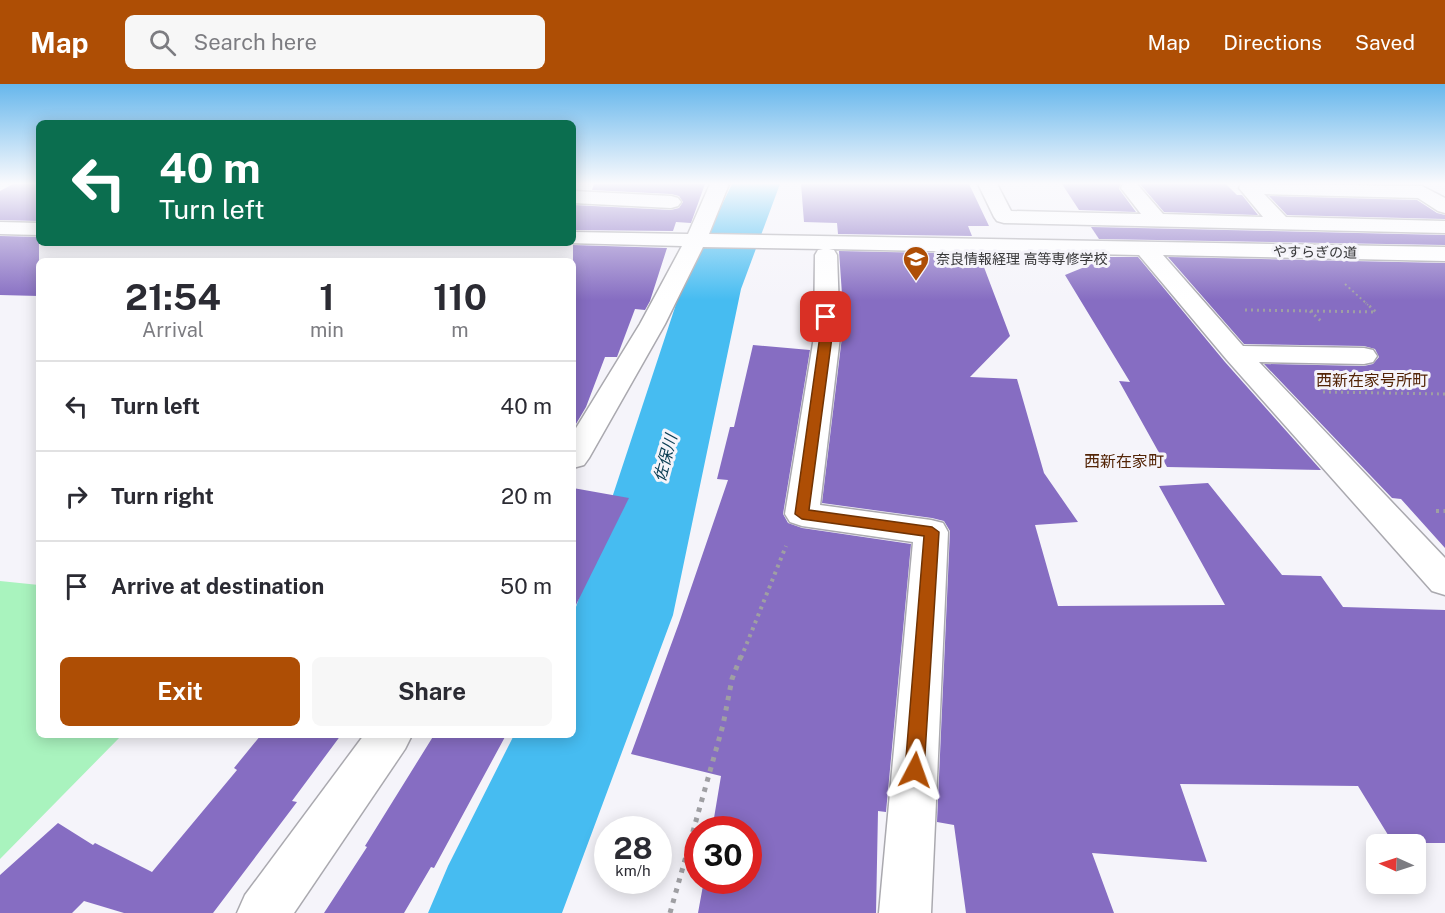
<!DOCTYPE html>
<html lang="en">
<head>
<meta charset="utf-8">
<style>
  body { margin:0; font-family:"Public Sans","Noto Sans JP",sans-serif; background:#f7f7f7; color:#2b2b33; height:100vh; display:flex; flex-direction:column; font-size:22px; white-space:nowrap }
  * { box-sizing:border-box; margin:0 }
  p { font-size:20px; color:#7c7c81 }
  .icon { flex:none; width:33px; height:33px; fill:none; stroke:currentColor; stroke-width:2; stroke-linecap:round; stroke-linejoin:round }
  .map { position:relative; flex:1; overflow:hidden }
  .side { position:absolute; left:36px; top:174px; width:540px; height:480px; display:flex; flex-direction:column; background:#fff; border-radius:9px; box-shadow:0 3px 15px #0003 }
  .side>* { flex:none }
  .guide { position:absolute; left:36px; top:36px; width:540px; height:126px; border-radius:9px; box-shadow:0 3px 15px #0003; background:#0b6e4f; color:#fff; overflow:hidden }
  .needle { width:39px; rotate:273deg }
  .tools { position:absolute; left:1366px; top:750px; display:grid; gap:12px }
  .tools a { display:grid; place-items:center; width:60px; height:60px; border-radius:9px; background:#fff; box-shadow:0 3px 15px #0003; font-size:30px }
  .speed { position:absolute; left:594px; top:732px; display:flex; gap:12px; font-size:30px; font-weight:700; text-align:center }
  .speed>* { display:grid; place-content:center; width:78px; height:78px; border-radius:50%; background:#fff; box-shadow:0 3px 15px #0003; line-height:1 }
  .speed small { font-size:15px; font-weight:400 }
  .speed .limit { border:9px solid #d22; background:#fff; color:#111 }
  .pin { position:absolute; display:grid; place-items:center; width:51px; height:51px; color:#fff; margin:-26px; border-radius:12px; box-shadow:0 3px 9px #0006 }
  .me { position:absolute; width:66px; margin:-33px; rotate:4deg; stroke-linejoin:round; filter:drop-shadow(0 0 4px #0008) }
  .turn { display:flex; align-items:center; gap:21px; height:126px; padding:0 24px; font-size:27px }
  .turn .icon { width:78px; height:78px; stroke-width:2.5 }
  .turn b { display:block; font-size:42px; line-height:51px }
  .eta { display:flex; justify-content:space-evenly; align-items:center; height:102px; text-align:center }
  .eta b { font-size:36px; font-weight:700; line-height:42px }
  .cta { display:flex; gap:12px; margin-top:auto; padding:12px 24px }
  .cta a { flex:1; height:69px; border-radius:9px; background:#ae4e05; color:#fff; font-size:24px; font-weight:700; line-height:69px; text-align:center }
  .cta a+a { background:#f7f7f7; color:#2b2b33 }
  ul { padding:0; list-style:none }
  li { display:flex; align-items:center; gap:18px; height:90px; padding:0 24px; border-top:2px solid #e1e1e2 }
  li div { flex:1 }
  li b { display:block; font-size:22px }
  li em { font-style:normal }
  header { display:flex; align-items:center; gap:36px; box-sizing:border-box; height:84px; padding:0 30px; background:#ae4e05; color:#fff }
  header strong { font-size:28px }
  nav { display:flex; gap:33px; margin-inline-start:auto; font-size:21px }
  .search { width:420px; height:54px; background:#f7f7f7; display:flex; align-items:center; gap:15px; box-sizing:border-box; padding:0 21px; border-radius:9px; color:#7c7c81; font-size:22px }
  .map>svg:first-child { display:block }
</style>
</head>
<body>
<header>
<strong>Map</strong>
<div class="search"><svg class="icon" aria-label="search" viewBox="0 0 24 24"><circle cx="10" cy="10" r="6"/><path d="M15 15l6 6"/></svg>Search here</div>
<nav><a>Map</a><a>Directions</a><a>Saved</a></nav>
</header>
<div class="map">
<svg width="1445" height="829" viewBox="0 0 1445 829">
  <rect width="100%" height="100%" fill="#f5f4fa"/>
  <!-- green -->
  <polygon fill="#a9f3be" points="0,497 39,501 39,651 122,651 0,775"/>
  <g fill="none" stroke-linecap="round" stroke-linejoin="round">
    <!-- river -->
    <polygon fill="#46bcf1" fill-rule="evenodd" points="732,100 780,100 741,205 673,531 562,829 428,829 448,782 514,651 573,651 573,532 681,205"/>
  </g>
  <!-- building -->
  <g fill="#866dc2">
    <polygon points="13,100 39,100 39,137 0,136 0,107"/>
    <polygon points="594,100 705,100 691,139 676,138 673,147 573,146 573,121 671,126 679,124 683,118 679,112 671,110 592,106"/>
    <polygon points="801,100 969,100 989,142 968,142 972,152 838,150 837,139 804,138"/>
    <polygon points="1062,100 1120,100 1119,105 1136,128 1079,126"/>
    <polygon points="1140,100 1226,100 1237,111 1242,111 1258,131 1164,128"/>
    <polygon points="1269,112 1417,116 1437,129 1445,131 1445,135 1287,131"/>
    <polygon points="1091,143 1445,151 1445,161 1099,155"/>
    <polygon points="0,152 39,153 39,212 0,211"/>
    <polygon points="573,161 667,164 650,217 645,226 635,225 617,273 605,273 586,323 573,345"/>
    <polygon points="839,167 979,170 1010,252 970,293 1017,295 1044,389 1078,438 1035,441 1058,522 1225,521 1159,402 1208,399 1282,491 1321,492 1343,523 1445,526 1445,759 1393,759 1358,702 1180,700 1207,778 1092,769 1114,829 966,829 954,741 937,738 950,447 944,437 932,434 822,419 842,253 842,239 844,239"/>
    <polygon points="1109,173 1138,173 1225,278 1321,386 1167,383 1119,297 1130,298 1065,191"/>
    <polygon points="1168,173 1445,179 1445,464 1401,415 1392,414 1264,280 1364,282 1373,280 1379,273 1375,265 1364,262 1244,260"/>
    <polygon points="753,261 810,266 783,430 788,439 802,444 911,460 886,728 878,727 876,829 698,829 704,796 748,796 748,746 712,746 721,692 631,670 679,539 728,396 717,395 730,343 734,343"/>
    <polygon points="573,404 629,414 573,527"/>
    <polygon points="261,651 341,651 292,717 297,718 213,829 124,829 84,817 72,829 0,829 0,791 58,739 93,761 95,759 152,788 237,686 234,684"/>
    <polygon points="434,651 506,651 434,784 431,783 404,829 324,829 367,763 365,762"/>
  </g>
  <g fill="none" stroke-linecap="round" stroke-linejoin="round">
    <!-- minor casing -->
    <g stroke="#aaa9af" stroke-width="3">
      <g id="minor">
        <polygon points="710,100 729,100 709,150 1445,163 1445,177 1163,171 1243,262 1364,264 1373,266 1377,272 1373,278 1364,280 1259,278 1445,474 1445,511 1432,507 1227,276 1139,171 829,165 834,166 837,171 840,253 820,421 931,436 943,439 948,448 931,829 879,829 913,458 802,442 790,438 785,430 814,253 815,171 818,166 823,165 703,163 665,240 589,374 584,381 573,384 573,349 640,240 682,162 567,159 573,159 573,148 688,150"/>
        <polygon points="978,100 997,100 1011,127 1141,130 1121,104 1123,100 1137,100 1163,130 1263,133 1239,104 1241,100 1422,102 1445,114 1445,129 1438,127 1418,114 1264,110 1286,133 1445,137 1445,149 1004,139 997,137 994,133"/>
        <polygon points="573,107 671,112 678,114 681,118 678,122 671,124 573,119"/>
        <polygon points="0,138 39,139 39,151 0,150"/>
        <polygon points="364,651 412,651 405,665 294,829 237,829 245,811"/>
      </g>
    </g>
    <!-- path-far3 -->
    <polyline stroke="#9f9fa3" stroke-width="2" stroke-dasharray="2 3" stroke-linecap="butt" points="1345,200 1368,221"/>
    <!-- path-far2 -->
    <g stroke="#9f9fa3" stroke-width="3" stroke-dasharray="2 4" stroke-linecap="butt">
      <polyline points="1245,226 1376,228 1366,219"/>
      <polyline points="1310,227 1322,238"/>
      <polyline points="1323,308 1445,310"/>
    </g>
    <!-- path-far1 -->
    <g stroke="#9f9fa3" stroke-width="4" stroke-dasharray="3 4.5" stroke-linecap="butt">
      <polyline points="1436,427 1445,427"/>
      <polyline points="741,574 786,462"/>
    </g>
    <!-- path -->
    <polyline stroke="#9f9fa3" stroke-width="5" stroke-dasharray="4.5 6" stroke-linecap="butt" points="670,829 723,641 732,595 741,572"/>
    <!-- minor -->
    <use href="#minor" fill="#fff" fill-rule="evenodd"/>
  </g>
  <!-- sky -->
  <linearGradient id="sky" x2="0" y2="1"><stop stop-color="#67b7ec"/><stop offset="0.46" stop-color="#fafafd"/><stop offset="1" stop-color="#fafafd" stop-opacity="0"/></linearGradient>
  <rect width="1445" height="216" fill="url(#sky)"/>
  <!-- route -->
  <polygon fill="#ae4e05" stroke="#713303" stroke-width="1.5" points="823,230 831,233 832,253 809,426 932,443 939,448 924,686 921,692 915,695 908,692 905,686 924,452 802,435 795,430"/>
  <!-- icons -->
  <defs>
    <g id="school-pin" transform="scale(1.35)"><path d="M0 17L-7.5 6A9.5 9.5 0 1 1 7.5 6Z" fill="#ae4e05" stroke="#f5f4fa"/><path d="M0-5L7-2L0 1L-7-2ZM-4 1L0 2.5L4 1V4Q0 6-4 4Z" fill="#fff"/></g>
  </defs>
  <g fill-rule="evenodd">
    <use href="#school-pin" x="916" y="175"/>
  </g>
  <g text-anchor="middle" stroke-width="6" stroke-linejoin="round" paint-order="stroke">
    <!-- far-street labels -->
    <g font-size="14" fill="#373739" stroke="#f5f4fa">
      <text transform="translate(1315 168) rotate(1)" y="5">やすらぎの道</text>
    </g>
    <!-- far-poi labels -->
    <g font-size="14" fill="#373739" stroke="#f5f4fa" text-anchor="start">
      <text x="936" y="180">奈良情報経理 高等専修学校</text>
    </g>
    <!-- neighbourhood labels -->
    <g font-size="16" fill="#532406" stroke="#f5f4fa">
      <text x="1372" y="302">西新在家号所町</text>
      <text x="1124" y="383">西新在家町</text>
    </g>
    <!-- water labels -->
    <g font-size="16" font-style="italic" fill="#083c52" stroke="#f5f4fa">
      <text transform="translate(665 374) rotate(-75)" y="6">佐保川</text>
    </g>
  </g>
</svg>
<div class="tools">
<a><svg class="needle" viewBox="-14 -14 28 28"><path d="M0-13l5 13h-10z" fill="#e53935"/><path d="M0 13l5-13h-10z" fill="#7c7c81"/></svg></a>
</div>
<div class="speed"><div>28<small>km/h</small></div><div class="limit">30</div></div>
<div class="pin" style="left:826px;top:233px;background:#d93025"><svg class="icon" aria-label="arrive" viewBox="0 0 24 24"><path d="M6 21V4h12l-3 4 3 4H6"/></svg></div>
<svg class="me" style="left:915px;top:686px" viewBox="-20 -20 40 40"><path d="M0-17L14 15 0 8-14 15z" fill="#ae4e05" stroke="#fff" stroke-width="4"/></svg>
<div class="guide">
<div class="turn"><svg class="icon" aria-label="left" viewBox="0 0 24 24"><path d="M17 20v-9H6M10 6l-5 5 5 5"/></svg><div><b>40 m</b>Turn left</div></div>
</div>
<section class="side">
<div class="eta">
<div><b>21:54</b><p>Arrival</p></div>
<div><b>1</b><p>min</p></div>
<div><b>110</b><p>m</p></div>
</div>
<ul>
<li><svg class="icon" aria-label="left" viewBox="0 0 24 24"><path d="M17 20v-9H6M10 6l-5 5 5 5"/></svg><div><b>Turn left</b></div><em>40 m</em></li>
<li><svg class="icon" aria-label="right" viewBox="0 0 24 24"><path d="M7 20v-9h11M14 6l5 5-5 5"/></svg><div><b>Turn right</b></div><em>20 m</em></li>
<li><svg class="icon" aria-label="arrive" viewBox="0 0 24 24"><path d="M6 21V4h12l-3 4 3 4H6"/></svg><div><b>Arrive at destination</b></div><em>50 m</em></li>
</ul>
<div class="cta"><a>Exit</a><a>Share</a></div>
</section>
</div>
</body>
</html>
